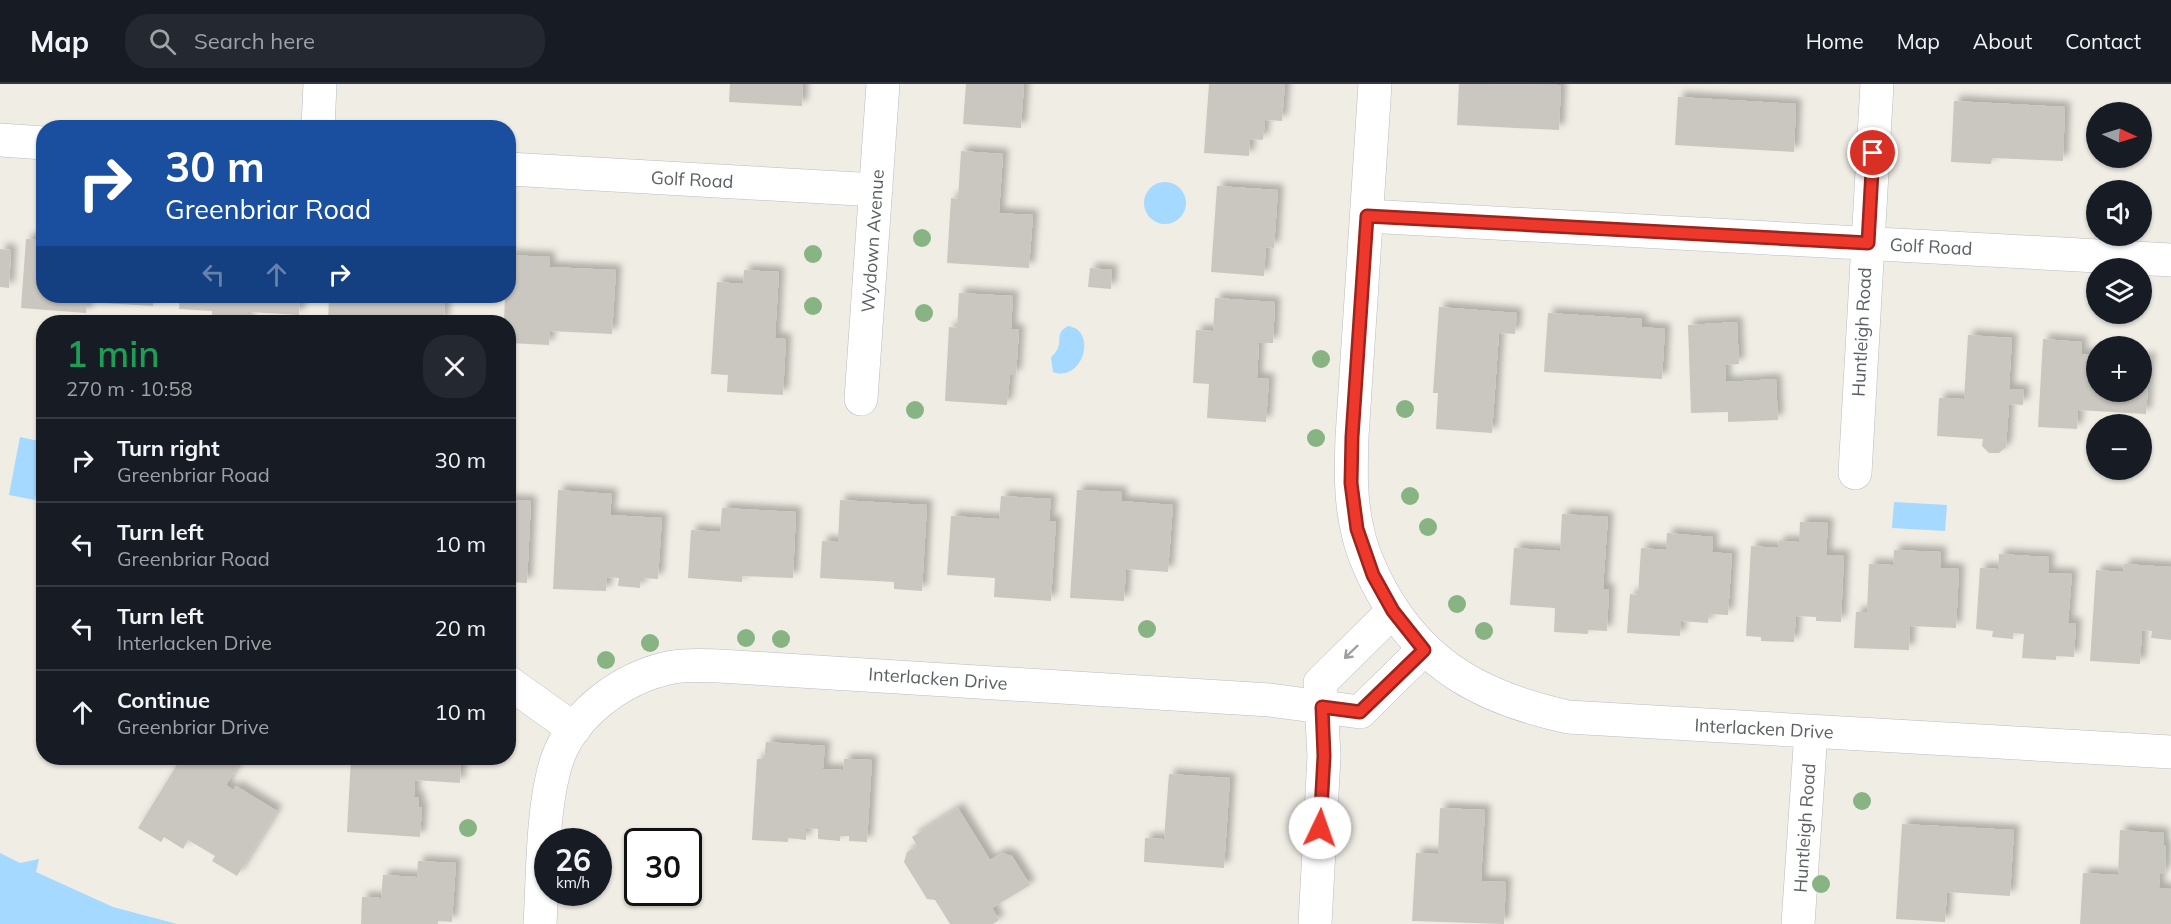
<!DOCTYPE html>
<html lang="en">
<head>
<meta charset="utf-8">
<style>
  body { margin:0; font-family:Mulish,sans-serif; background:#242831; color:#f1f3f6; height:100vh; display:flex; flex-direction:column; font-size:22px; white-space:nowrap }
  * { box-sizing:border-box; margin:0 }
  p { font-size:20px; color:#9ea1a6 }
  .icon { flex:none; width:33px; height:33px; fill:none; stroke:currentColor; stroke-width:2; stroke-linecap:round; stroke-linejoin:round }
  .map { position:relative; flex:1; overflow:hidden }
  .side { position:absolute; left:36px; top:231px; width:480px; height:450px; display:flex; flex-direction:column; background:#171b24; border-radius:24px; box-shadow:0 2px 4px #0004 }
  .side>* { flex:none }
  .top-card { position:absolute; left:36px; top:36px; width:480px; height:183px; border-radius:24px; box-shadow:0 2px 4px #0004; background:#1a4fa0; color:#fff; overflow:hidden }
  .needle { width:39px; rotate:94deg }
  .tools { position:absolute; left:2086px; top:18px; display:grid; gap:12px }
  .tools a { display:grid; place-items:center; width:66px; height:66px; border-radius:50%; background:#171b24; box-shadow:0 2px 4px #0004; font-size:30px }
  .speed { position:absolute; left:534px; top:744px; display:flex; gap:12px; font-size:30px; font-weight:700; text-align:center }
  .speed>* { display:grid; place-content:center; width:78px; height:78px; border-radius:50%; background:#171b24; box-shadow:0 2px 4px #0004; line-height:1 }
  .speed small { font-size:15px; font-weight:400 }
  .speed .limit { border:3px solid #111; border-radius:9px; background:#fff; color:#111 }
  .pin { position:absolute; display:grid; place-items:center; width:51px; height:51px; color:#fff; margin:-26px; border:3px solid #fff; border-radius:50%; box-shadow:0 2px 6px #0007 }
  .me { position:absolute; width:66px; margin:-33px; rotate:3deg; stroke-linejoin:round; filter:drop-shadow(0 0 4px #0008) }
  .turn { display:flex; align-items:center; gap:21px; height:126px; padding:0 30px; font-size:27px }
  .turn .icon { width:78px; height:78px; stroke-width:2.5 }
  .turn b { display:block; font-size:42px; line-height:51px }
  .lanes { display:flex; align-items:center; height:57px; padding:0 30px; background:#0003; justify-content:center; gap:30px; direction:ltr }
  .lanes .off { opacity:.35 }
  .round { display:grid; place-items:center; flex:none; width:63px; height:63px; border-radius:24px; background:#242831 }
  .headline { display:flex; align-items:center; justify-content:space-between; height:102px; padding:0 30px }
  h1 { font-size:36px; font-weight:600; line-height:45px; color:#1e9e55 }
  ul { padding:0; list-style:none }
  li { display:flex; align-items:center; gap:18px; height:84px; padding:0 30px; border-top:2px solid #363941 }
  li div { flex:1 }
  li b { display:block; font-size:22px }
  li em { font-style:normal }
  header { display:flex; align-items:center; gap:36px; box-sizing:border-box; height:84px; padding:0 30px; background:#171b24; border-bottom:2px solid #363941 }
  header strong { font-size:28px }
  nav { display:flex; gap:33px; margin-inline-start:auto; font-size:21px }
  .search { width:420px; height:54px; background:#242831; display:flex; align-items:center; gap:15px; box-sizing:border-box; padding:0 21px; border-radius:24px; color:#9ea1a6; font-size:22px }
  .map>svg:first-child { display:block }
</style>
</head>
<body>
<header>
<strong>Map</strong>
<div class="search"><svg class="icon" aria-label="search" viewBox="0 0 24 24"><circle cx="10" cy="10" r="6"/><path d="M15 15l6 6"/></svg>Search here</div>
<nav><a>Home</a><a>Map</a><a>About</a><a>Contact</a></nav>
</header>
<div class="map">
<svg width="2171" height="840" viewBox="0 0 2171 840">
  <defs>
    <filter id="shadow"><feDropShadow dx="5.5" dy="-5.5" stdDeviation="3" flood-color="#0004"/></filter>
  </defs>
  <rect width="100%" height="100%" fill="#efede4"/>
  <!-- water -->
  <g fill="#a5d9ff">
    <circle cx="1165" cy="119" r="21"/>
    <path d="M1068,242c30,4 15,57 -15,46l-2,-14c1,-3 5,-5 6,-8 6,-10 -3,-16 11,-24z"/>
    <polygon points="20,353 43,358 43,373 35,416 9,411"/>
    <polygon points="1894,418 1947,421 1945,447 1892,444"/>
    <polygon points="0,769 20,779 39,775 36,788 113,823 177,840 0,840"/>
  </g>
  <!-- building -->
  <g fill="#cac7c1" filter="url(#shadow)">
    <polygon points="730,0 803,0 802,22 729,18"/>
    <polygon points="966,0 1024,0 1021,44 963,40"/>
    <polygon points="1209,0 1285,0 1282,37 1265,36 1263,56 1250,55 1249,72 1204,69"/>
    <polygon points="1459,0 1561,1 1559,46 1457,41"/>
    <polygon points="1678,13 1796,20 1794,68 1675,61"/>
    <polygon points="1954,17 2065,23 2063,77 1992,74 1991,80 1951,78"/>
    <polygon points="961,67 1003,70 999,129 1033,131 1029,184 947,179 951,114 958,115"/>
    <polygon points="1217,102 1278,106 1274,164 1266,163 1264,192 1211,188"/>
    <polygon points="26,155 44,156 44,212 154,212 153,222 87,218 86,229 21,224"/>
    <polygon points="0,165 11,166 9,204 0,203"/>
    <polygon points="508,171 550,173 549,183 616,186 612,250 550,247 549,261 508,259 508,238 504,238 505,212 508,212"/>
    <polygon points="1090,184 1112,186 1111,205 1088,203"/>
    <polygon points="744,186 779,188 775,254 786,255 783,311 727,308 728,291 711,290 717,198 743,200"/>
    <polygon points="959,209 1013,212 1011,245 1019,246 1016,291 1010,291 1007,321 945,317 949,243 957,244"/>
    <polygon points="180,212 300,212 299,231 249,228 248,238 212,237 212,227 179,225"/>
    <polygon points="329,212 445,212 444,238 328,238"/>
    <polygon points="1215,214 1275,218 1273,259 1259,259 1257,294 1269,295 1266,338 1207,334 1209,300 1193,299 1196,246 1213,247"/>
    <polygon points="1439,223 1517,229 1515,250 1499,249 1492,349 1436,345 1438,309 1433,309"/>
    <polygon points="1548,229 1642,235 1642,243 1665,245 1662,295 1544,288"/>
    <polygon points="1737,238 1739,280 1725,281 1726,298 1776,295 1778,336 1728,338 1728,328 1691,329 1688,241"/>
    <polygon points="1968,251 2012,254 2009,305 2024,306 2023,321 2009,320 2006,363 1999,369 1989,369 1982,362 1983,355 1937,352 1939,314 1964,315"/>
    <polygon points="2043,255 2082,258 2081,270 2097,270 2097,308 2142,308 2142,273 2150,274 2146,330 2078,326 2077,345 2038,343"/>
    <polygon points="558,406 612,410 610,431 662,434 658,495 641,494 640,504 618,502 619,494 607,493 606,507 553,505"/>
    <polygon points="1077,406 1122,408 1121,417 1173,421 1168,488 1126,485 1124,517 1070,514"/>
    <polygon points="1001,412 1051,415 1049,437 1056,437 1051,517 994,513 995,494 947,491 951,432 999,435"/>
    <polygon points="508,416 531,417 527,499 508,498"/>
    <polygon points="840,416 927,421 922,507 894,505 894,498 820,494 822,457 838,458"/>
    <polygon points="722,424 796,428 793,494 742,492 742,498 688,494 691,446 720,448"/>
    <polygon points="1562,430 1608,433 1603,505 1609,505 1607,547 1588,546 1588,550 1554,548 1555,524 1510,521 1514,464 1560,467"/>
    <polygon points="1800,438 1828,439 1826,471 1844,471 1841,538 1816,537 1816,533 1796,532 1794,558 1761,557 1761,553 1746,552 1751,462 1778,464 1779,457 1799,458"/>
    <polygon points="1667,449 1713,453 1712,468 1732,470 1728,531 1709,530 1708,539 1681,537 1680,552 1627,549 1630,510 1638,511 1641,464 1666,466"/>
    <polygon points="1894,466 1941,468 1940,484 1959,485 1956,544 1910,542 1909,566 1854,564 1856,528 1867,528 1869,480 1893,481"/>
    <polygon points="1999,470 2049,473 2048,489 2072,490 2068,539 2076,539 2074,573 2056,572 2056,576 2022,574 2024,550 2013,549 2013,555 1992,553 1993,547 1976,545 1980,484 1998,485"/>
    <polygon points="2124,480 2171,483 2171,556 2151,554 2152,547 2142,546 2140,580 2090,577 2096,486 2123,488"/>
    <polygon points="766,658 825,662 823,685 843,686 844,675 872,676 867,758 849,757 849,752 840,752 840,757 818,755 818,745 806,744 806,756 788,754 788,758 752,756 757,675 764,675"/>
    <polygon points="181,674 227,674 238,681 226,701 233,706 236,702 277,727 237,792 212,777 215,772 188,756 183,765 164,753 161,758 138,744"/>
    <polygon points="351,674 461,674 460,699 415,696 414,713 419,713 419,723 422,723 420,753 347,748"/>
    <polygon points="1169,690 1230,694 1224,784 1144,778 1145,754 1164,755"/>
    <polygon points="958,724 990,776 1002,769 1012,772 1030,801 992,824 999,836 993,840 950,840 935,816 927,815 904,778 907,768 917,762 912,753"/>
    <polygon points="1440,724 1485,726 1481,797 1506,798 1504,840 1412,837 1416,769 1438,770"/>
    <polygon points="1902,740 2014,746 2010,812 1947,808 1945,838 1896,835"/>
    <polygon points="2120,746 2164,749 2163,761 2166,762 2165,790 2160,790 2159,804 2171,805 2171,840 2080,840 2083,789 2118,791"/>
    <polygon points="418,777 456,779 452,838 438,837 438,840 361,840 362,813 381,814 383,791 417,793"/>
  </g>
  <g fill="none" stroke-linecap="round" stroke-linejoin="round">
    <!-- minor casing -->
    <g stroke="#b9bcc1" stroke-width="34">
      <g id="minor">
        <polyline points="318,44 320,0"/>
        <polyline points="0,56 44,59"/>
        <polyline points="508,85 876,106"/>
        <polyline points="1367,132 2171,176"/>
        <polyline points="861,315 883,0"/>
        <polyline points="1855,389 1877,0"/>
        <polyline points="508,598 574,645"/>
        <path d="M540,840c3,-49 2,-108 14,-154 13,-53 67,-93 119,-103 20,-3 43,-1 63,0l534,33 90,12 64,-63"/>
        <polyline points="1315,840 1324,672 1320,599 1393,527"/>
        <polyline points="1798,840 1811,648"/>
      </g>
    </g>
    <!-- tertiary casing -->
    <g stroke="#b9bcc1" stroke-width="34">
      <path id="tertiary" d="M1375,0l-23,353c-1,31 -2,61 5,91 4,22 14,44 25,64 42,76 104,107 186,125l603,35"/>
    </g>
    <!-- minor -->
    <use href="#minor" stroke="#fff" stroke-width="33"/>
    <!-- tertiary -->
    <use href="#tertiary" stroke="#fff" stroke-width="33"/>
  </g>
  <!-- trees -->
  <g fill="#88b484">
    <circle cx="922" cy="154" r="9"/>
    <circle cx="813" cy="170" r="9"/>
    <circle cx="813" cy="222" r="9"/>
    <circle cx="924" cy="229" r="9"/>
    <circle cx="1321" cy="275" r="9"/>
    <circle cx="1405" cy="325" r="9"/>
    <circle cx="915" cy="326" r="9"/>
    <circle cx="1316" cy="354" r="9"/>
    <circle cx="1410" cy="412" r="9"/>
    <circle cx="1428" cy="443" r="9"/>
    <circle cx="1457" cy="520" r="9"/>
    <circle cx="1147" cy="545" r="9"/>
    <circle cx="1484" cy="547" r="9"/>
    <circle cx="746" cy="554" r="9"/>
    <circle cx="781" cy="555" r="9"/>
    <circle cx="650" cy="559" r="9"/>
    <circle cx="606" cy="576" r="9"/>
    <circle cx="1862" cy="717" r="9"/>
    <circle cx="468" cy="744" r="9"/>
    <circle cx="1821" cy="800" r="9"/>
  </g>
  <!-- one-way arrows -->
  <defs><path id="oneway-shaft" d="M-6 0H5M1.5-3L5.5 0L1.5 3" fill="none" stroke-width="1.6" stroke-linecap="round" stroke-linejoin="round" transform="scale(1.5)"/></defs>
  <use stroke="#9da0a3" href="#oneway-shaft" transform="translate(1351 568) rotate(136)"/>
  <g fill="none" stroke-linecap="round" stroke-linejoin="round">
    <!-- route casing -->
    <g stroke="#9b241d" stroke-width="15">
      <polyline id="route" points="1320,744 1324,672 1322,623 1360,628 1424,566 1393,527 1373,491 1357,445 1351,399 1352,353 1367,132 1868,159 1873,69"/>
    </g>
    <!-- route -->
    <use href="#route" stroke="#ee382c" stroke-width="10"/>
  </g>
  <g text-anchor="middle" stroke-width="6" stroke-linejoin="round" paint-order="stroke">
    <!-- street labels -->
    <g font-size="18" fill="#5c6065" stroke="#fff">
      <text transform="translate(692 96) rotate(3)" y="6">Golf Road</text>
      <text transform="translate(873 157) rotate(-86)" y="6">Wydown Avenue</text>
      <text transform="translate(1931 163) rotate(3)" y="6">Golf Road</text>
      <text transform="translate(1862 248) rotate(-87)" y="6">Huntleigh Road</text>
      <text transform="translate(938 595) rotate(4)" y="6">Interlacken Drive</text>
      <text transform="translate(1764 645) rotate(3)" y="6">Interlacken Drive</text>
      <text transform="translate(1805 744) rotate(-86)" y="6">Huntleigh Road</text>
    </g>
  </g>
</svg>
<div class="tools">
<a><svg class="needle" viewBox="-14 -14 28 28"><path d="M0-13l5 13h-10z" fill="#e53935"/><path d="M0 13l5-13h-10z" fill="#9ea1a6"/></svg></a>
<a><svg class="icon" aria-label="sound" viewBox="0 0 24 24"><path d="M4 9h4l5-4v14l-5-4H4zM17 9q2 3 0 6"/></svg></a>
<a><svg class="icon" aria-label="layers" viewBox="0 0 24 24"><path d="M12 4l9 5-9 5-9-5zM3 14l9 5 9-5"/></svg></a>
<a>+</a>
<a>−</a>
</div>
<div class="speed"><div>26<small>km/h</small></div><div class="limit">30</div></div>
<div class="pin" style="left:1873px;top:69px;background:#d93025"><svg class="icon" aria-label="arrive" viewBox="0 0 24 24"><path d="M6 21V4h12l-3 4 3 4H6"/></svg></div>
<svg class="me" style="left:1320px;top:744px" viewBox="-20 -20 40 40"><circle r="19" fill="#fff"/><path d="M0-13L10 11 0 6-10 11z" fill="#ee382c"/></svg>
<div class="top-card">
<div class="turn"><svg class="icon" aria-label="right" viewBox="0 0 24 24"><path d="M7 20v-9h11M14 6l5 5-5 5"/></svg><div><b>30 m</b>Greenbriar Road</div></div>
<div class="lanes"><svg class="icon off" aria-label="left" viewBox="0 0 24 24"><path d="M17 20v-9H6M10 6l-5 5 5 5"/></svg><svg class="icon off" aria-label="ahead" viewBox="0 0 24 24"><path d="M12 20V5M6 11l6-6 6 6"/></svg><svg class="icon" aria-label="right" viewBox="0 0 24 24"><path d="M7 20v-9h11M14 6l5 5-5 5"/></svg></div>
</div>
<section class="side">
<div class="headline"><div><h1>1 min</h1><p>270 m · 10:58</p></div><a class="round"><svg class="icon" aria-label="close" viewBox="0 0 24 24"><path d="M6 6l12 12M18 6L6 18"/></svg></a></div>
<ul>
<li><svg class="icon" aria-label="right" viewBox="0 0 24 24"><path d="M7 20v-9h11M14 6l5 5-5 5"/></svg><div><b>Turn right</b><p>Greenbriar Road</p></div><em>30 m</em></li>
<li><svg class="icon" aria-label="left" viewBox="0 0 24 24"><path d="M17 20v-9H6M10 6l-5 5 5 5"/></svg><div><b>Turn left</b><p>Greenbriar Road</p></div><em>10 m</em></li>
<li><svg class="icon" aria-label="left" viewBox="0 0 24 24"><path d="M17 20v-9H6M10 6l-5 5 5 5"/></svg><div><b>Turn left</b><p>Interlacken Drive</p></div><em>20 m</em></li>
<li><svg class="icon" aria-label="ahead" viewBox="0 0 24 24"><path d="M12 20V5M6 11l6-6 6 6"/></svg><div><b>Continue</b><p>Greenbriar Drive</p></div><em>10 m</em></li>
</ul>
</section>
</div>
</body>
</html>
